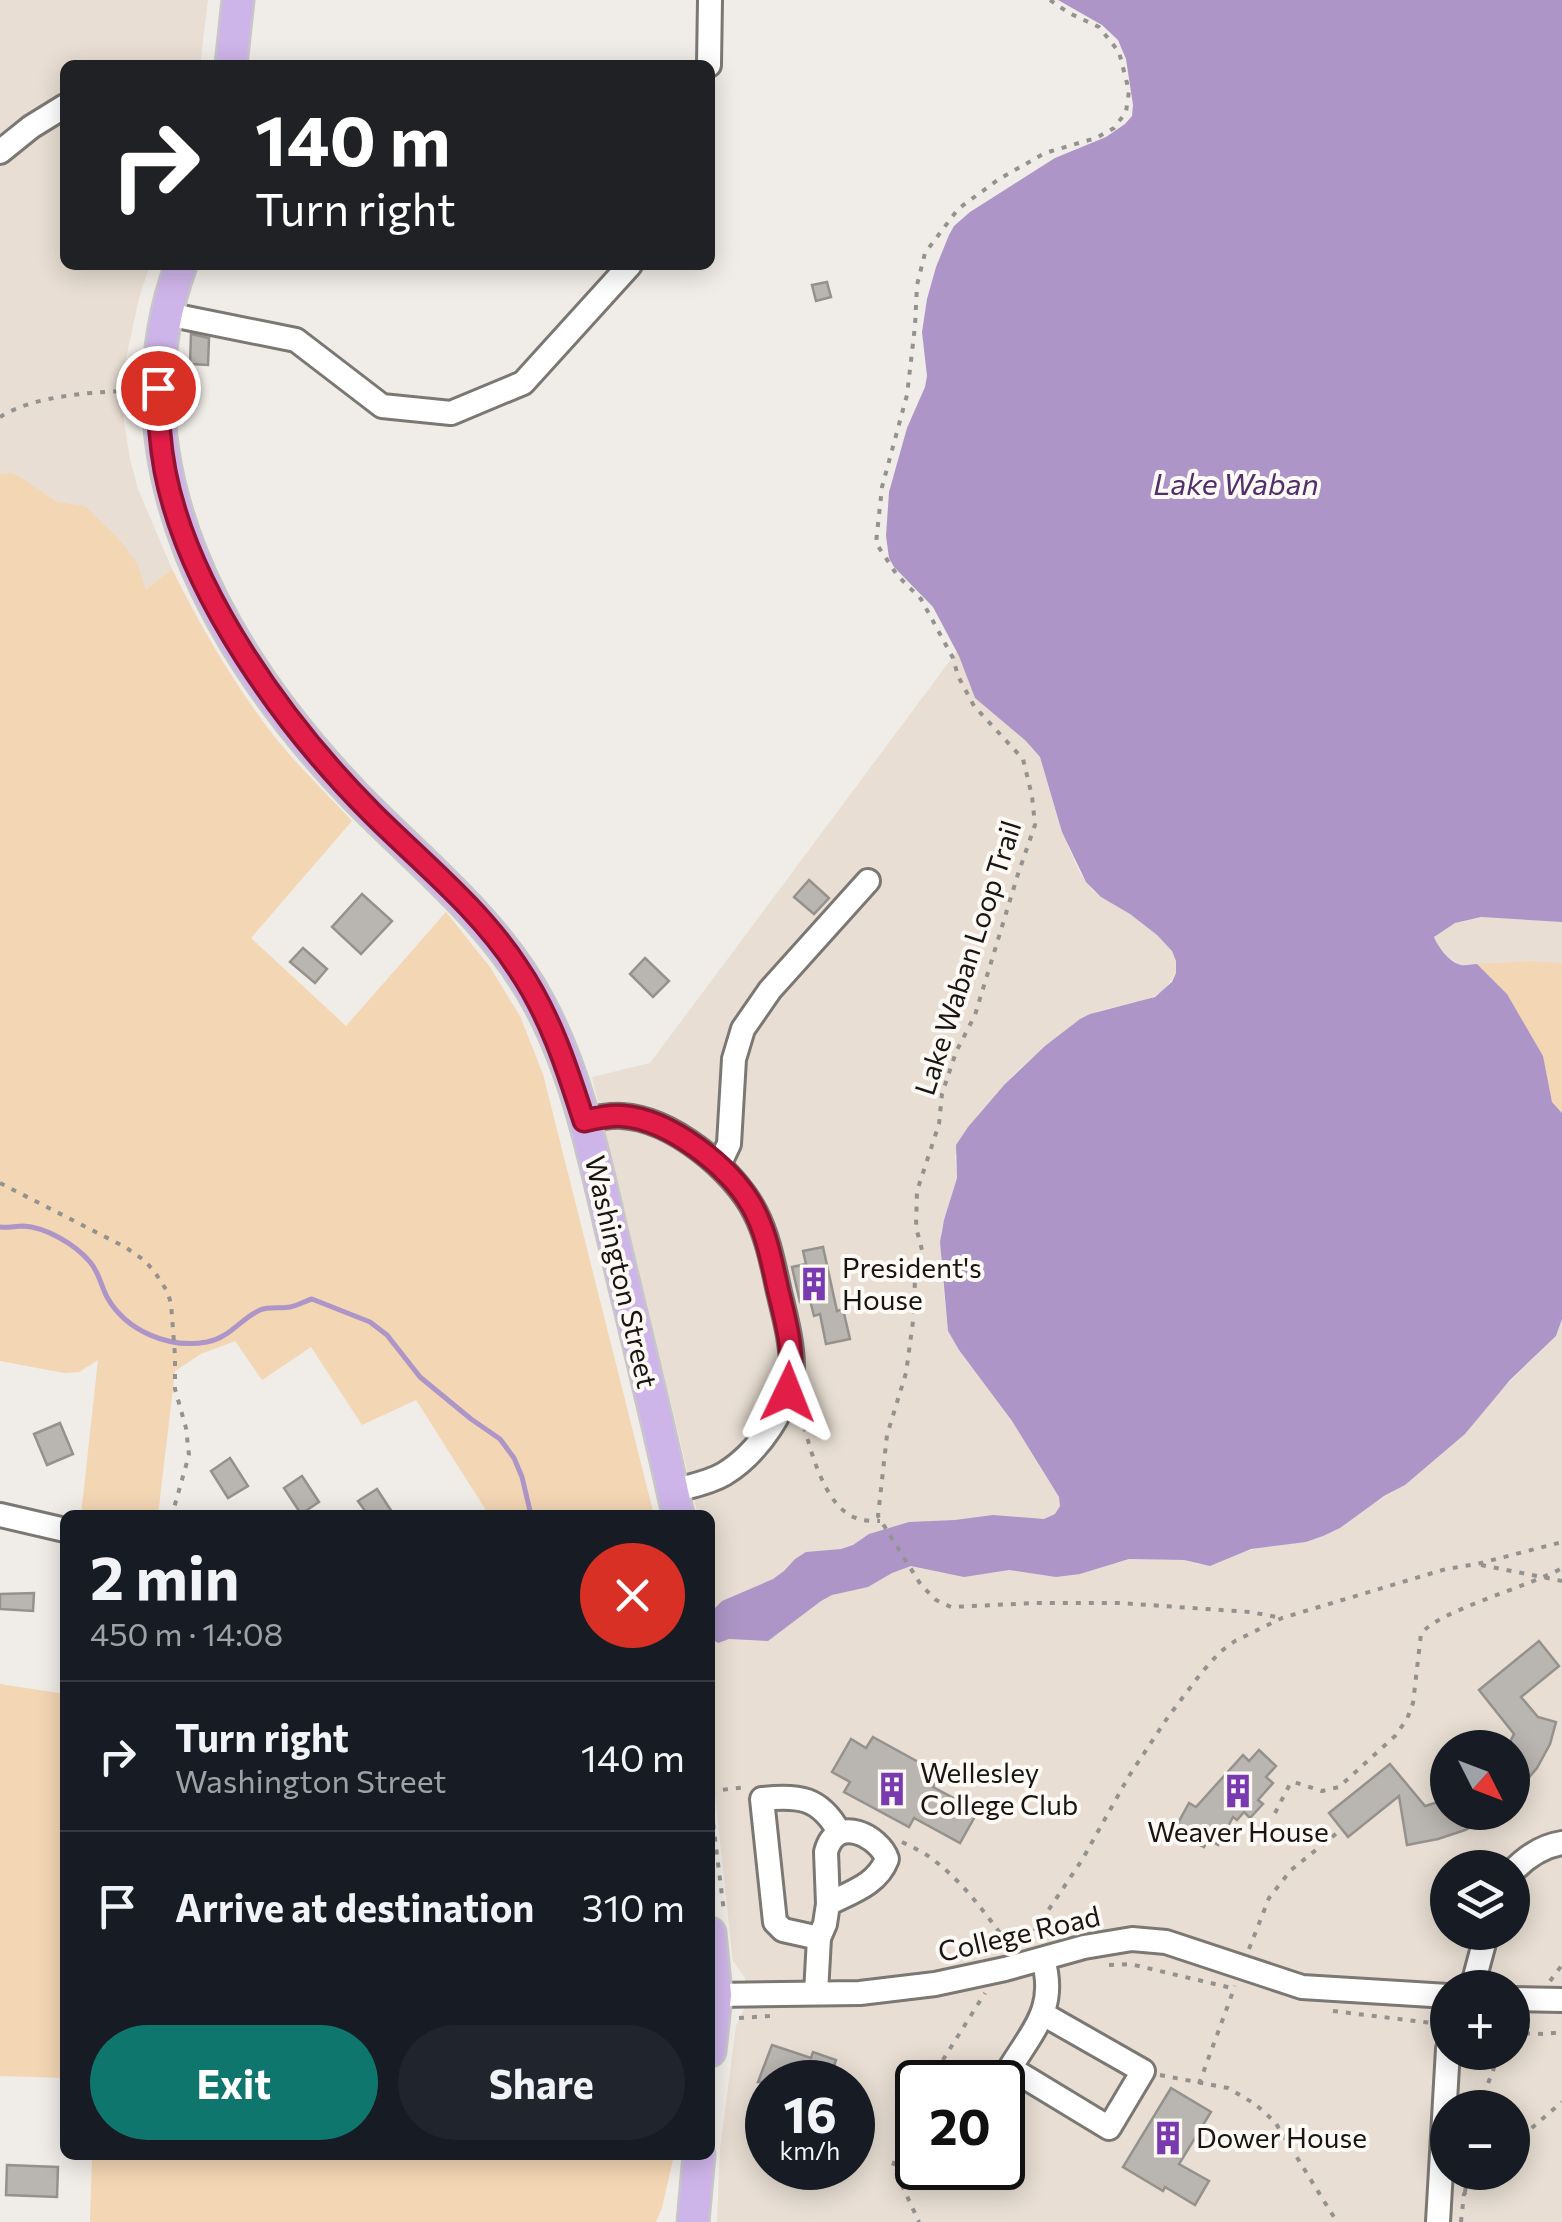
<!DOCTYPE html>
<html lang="en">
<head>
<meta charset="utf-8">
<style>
  body { margin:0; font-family:Commissioner,sans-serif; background:#20242c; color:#f1f3f6; height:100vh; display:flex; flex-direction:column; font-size:38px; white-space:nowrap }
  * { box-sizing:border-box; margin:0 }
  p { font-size:32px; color:#9ea1a6 }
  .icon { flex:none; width:55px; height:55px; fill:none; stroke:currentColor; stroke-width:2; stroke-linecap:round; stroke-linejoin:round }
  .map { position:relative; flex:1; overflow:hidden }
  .panel { position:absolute; left:60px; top:1510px; width:655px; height:650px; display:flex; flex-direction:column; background:#171b24; border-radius:15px; box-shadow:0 5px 25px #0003 }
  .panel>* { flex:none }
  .hud { position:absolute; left:60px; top:60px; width:655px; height:210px; border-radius:15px; box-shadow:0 5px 25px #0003; background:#202124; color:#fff; overflow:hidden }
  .needle { width:65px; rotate:132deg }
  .buttons { position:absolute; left:1430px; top:1730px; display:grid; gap:20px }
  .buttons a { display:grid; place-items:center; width:100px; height:100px; border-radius:50%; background:#171b24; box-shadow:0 5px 25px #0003; font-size:50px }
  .speed { position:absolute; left:745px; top:2060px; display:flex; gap:20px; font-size:50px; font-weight:700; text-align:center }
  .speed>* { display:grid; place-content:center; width:130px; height:130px; border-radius:50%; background:#171b24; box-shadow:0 5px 25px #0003; line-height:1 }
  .speed small { font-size:25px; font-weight:400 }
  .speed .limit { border:5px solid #111; border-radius:15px; background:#fff; color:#111 }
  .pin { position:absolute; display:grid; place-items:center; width:85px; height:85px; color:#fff; margin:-42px; border:5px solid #fff; border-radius:50%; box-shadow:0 2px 10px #0007 }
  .me { position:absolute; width:110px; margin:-55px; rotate:2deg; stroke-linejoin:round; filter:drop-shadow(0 0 8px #0008) }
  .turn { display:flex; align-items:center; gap:35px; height:210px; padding:0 30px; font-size:45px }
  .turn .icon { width:130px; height:130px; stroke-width:2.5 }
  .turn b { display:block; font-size:70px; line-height:85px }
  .round { display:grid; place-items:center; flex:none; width:105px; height:105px; border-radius:52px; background:#20242c }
  .headline { display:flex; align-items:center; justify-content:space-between; height:170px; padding:0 30px }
  h1 { font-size:60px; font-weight:700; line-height:75px }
  .button { display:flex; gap:20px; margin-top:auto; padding:20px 30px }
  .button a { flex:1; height:115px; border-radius:60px; background:#0f766e; color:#fff; font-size:40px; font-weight:700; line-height:115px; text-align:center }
  .button a+a { background:#20242c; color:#f1f3f6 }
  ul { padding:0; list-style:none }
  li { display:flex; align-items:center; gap:30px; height:150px; padding:0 30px; border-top:2px solid #363941 }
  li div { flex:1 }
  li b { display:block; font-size:38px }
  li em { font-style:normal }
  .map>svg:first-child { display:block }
</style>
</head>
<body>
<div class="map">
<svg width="1562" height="2222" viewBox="0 0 1562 2222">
  <rect width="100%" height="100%" fill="#f0ece7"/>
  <!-- built -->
  <g fill="#e8ded3" fill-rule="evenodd">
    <polygon points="0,0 208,0 200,65 65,65 65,265 150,265 139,298 125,363 124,422 130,459 138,489 172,569 0,713"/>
    <path d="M958,650l17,48 52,43 13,16 22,75 18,41 13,18 37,23 27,21 15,16 4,10v12l-12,18 -20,10 -43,9 -21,9 -60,49 -44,50 -21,37 2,23 -16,53v33l7,67 11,19 53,71 47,76 21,77 49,-15 55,1 14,4 71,-19 37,-3 99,-57 151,-149 6,-17v903h-845l3,-73 16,-123 8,-17 1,-31 -12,-17 -23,-212v-234h-12l-106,-438 58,-14zM1448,1748h64v64h-64zM1448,1868h64v64h-64zM1448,1988h64v64h-64zM768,2082h84v86h-84zM918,2082h84v86h-84zM1448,2108h64v64h-64z"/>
    <polygon points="1482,917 1562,922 1562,1113 1460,965 1448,957 1437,945 1434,937 1455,923"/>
  </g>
  <!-- green -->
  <g fill="#f3d6b4">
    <path d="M10,473l10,4 37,25 28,4 33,32 20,27 8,25 26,-21c30,60 64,119 106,172 23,28 49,53 74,80l-101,117 95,88 100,-114 44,55 30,49 23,58 111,441h-165l-73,-115 -54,25 -51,-78 -49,33 -27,-39 -34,13 -26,17 -17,144h-77l17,-155 -19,12 -15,1 -64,-12v-887z"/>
    <polygon points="1534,961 1562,963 1562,1113 1552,1102 1543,1056 1507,994 1477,964"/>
    <polygon points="0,1684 65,1694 65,2078 0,2076"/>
    <polygon points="92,2155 674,2155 662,2208 656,2222 90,2222"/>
  </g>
  <!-- water -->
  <path fill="#ad96c7" d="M1058,0h504v922l-81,-5 -26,6 -21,14c4,10 15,25 27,28 5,1 10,-1 16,-1l30,30 36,62 9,46 10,11v206l-6,17 -46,44 -45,54 -60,51 -21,11 -44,32 -17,8 -17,6 -55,7 -41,17 -26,-6 -55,-1 -49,15 -24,3 -47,-7 -45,7 -53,-11 -19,7 -24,14 -36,8 -11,6 -53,40 -39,-2 -11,4 -6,-4v-24l3,-7 7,-7 51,-22 11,-8 11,-12 11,-7 35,-3 12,-4 16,-11 40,-12 46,-2 38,-5 51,4 11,-5 5,-8 -1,-9 -47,-76 -53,-71 -11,-19 -8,-89 4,-22 13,-42 -1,-33 12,-18 37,-43 40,-38 35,-27 10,-5 65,-17 17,-15 4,-9v-12l-4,-10 -15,-16 -27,-21 -29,-17 -15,-15 -24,-50 -22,-75 -14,-16 -51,-43 -16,-42 -26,-49 -39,-40 -5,-9 -3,-22 3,-44 18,-64 18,-41 2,-11 -5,-44 5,-33 9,-32 13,-32 5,-9 16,-14 85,-54 51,-21 19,-13 7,-8 1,-11 -7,-46 -8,-19 -16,-15z"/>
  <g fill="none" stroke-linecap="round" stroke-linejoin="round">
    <!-- stream -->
    <path stroke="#ad96c7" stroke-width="5" d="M0,1227c8,1 15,-1 23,-1 23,1 53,19 67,36 9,10 11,24 17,35 19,34 62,52 100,45 24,-5 33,-23 53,-32 10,-4 20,-1 30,-3 7,-1 15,-6 22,-8l58,23 17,13 33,42 51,42 29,20 14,19 8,19 9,38"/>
  </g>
  <!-- building -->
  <g fill="#b9b5b0" stroke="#95918c" stroke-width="2.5">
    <polygon points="827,282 831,297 816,301 812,285"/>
    <polygon points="191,334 209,338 208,365 190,364"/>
    <polygon points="809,880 829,898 814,914 794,897"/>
    <polygon points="362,894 392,921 361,954 332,927"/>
    <polygon points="303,948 327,969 315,983 290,962"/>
    <polygon points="645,958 669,981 653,997 630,974"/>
    <polygon points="823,1247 837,1311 843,1309 850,1339 826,1344 820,1314 814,1316 810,1300 800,1302 792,1267 806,1264 803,1251"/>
    <polygon points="60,1423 73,1454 47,1465 34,1434"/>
    <polygon points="230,1458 248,1486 228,1498 211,1471"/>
    <polygon points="302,1476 319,1502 301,1514 284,1488"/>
    <polygon points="377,1489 394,1515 368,1515 358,1501"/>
    <polygon points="34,1593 33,1611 0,1609 0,1594"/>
    <polygon points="1539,1641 1559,1666 1521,1697 1538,1717 1556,1722 1550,1744 1537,1768 1512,1797 1512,1748 1507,1748 1514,1734 1479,1690"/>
    <polygon points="873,1737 940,1774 933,1787 978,1811 960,1843 914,1818 909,1827 844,1792 850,1782 832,1772 851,1739 866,1748"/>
    <polygon points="1259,1750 1276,1766 1266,1777 1273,1783 1258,1800 1263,1804 1250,1818 1244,1812 1237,1820 1233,1817 1218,1845 1208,1839 1204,1847 1186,1838 1189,1832 1177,1825 1189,1803 1196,1807 1243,1755 1249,1761"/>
    <polygon points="1390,1764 1425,1806 1448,1799 1448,1812 1499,1812 1465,1830 1438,1839 1407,1845 1399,1796 1348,1837 1329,1813"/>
    <polygon points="772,2045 811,2058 813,2052 836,2060 833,2069 836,2070 832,2082 758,2082"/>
    <polygon points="1171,2088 1211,2112 1179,2164 1209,2181 1195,2205 1165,2187 1163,2191 1123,2167"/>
    <polygon points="7,2165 58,2167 57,2197 6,2195"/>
  </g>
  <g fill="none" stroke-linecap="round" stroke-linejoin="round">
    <!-- minor casing -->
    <g stroke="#7b7773" stroke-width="28">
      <g id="minor">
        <polyline points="709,65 710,0"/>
        <polyline points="0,152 31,127 65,106"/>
        <polyline points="167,314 296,340 382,406 451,413 523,383 630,265"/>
        <path d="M584,1121c13,-3 25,-6 38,-5 50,3 111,53 133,96 13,25 18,53 24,80 6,25 13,50 13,76 -1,39 -35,86 -68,106 -15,9 -34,12 -51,17"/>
        <polyline points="719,1165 729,1144 734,1059 743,1029 770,990 868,881"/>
        <polyline points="0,1515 65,1530"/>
        <path d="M1512,1872c14,-15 30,-26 50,-29"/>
        <path d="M819,1938l-36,-8 -8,-8 -13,-123c36,-4 58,-2 77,33"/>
        <path d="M1043,1959c14,48 -9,70 -33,109l99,60 34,-57 -100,-57"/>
        <polyline points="1472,1988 1487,1932"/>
        <path d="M816,1993l3,-55 6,-14 3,-20 -2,-52c10,-39 54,-15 61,7 -10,26 -36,33 -59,45"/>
        <polyline points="716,1995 860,1993 935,1984 1005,1969 1084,1947 1132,1939 1166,1942 1302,1987 1448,1996"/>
        <polyline points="1512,1999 1562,2000"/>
        <polyline points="1438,2222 1448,2049"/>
      </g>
    </g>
    <!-- major casing -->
    <g stroke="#c7c7c7" stroke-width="35">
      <g id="major">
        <polyline points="231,65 238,0"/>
        <path d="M181,265c-72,198 40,391 174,531 65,67 141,125 185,209 40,75 56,162 76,245 21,88 43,176 62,265"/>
        <polyline points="710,1933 716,1995 710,2051"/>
        <polyline points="693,2222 699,2155"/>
      </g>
    </g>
    <!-- path -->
    <g stroke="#94928e" stroke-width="4" stroke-dasharray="5 8" stroke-linecap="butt">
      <polyline points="1050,0 1069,13 1099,27 1119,52 1129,91 1126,112 1114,128 1096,138 1045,153 999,179 958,209 925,253 917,285 915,326 907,395 882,487 876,543 897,575 921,599 953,658 958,676 974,706 1023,759 1032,796 1035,825 1018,874 975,1015 956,1052 942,1094 939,1124 917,1191 916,1227 922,1250 915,1276 914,1314 906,1373 887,1435 878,1516 921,1585 936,1600 951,1607 1035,1603 1120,1603 1250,1612 1282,1618"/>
      <path d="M0,417c34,-22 99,-26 139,-26"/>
      <polyline points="0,1183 125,1247 144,1260 154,1271 167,1291 171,1303 175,1356 175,1389 186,1428 189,1455 172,1515"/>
      <path d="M801,1414c8,31 22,92 55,104 7,3 16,3 24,3"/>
      <polyline points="1481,1565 1562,1581"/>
      <polyline points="710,1791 748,1787"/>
      <polyline points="710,1798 724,1912"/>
      <path d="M1275,1813l15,-29 4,-2 28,9 17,-4 56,-51 12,-17 6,-16 8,-69c16,-23 110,-48 141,-66"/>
      <path d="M902,1842c12,6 24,11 34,20 29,22 51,54 73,83"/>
      <polyline points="1027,1942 1082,1860 1129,1776 1168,1717 1202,1672 1220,1652 1235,1641 1282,1618 1446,1569 1477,1564 1562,1542"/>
      <polyline points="1249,1949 1269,1898 1291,1870 1337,1833"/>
      <polyline points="1109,1965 1130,1964 1236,1989"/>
      <polyline points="1550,1981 1562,1965"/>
      <polyline points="1333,2011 1448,2025"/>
      <polyline points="739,2018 770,2016"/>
      <polyline points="1512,2032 1520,2021"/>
      <polyline points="1512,2033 1544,2034 1562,2032"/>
      <polyline points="1160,2075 1228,2088 1255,2104 1275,2122 1337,2222"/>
      <polyline points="929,2082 985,1993"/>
      <polyline points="1199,2084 1235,1986"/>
      <polyline points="918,2101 908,2116 893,2166 919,2222"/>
      <polyline points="1481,2108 1484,2094 1500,2052"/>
      <polyline points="1512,2145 1562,2102"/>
      <polyline points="1465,2192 1468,2172"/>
      <polyline points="1461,2222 1464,2194 1486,2172"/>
    </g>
    <!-- minor -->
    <use href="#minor" stroke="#fff" stroke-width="22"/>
    <!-- major -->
    <use href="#major" stroke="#ceb5e9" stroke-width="30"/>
  </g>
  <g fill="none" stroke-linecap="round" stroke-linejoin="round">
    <!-- route casing -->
    <g stroke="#92132f" stroke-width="25">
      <path id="route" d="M158,388c0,28 2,56 7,83 24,123 120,255 207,342 50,50 107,95 146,155 32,47 49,100 66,153 13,-3 26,-6 39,-5 47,4 106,50 129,90 15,27 20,58 27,88 8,32 17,65 9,98"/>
    </g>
    <!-- route -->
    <use href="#route" stroke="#e11d48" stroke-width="18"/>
  </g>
  <!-- icons -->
  <defs>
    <g id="building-bare" transform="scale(2.7)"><path d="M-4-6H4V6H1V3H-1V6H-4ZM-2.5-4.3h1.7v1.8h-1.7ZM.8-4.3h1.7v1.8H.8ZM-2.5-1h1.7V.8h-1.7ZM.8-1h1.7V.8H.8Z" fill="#7a3aaf" stroke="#fef9f4" stroke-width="2.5" paint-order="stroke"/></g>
  </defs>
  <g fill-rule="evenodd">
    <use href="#building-bare" x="814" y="1284"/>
    <use href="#building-bare" x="892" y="1789"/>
    <use href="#building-bare" x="1238" y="1791"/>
    <use href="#building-bare" x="1168" y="2138"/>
  </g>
  <g text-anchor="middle" stroke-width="8" stroke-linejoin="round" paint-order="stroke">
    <!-- street labels -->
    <g font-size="28" fill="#171614" stroke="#fef9f4">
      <text transform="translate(968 958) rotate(-72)" y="10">Lake Waban Loop Trail</text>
      <text transform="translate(621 1272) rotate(77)" y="10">Washington Street</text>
      <text transform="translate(1019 1934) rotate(-13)" y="10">College Road</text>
    </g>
    <!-- poi labels -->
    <g font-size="28" fill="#171614" stroke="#fef9f4" text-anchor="start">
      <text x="842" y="1278">President's<tspan x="842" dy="32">House</tspan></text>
      <text x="920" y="1783">Wellesley<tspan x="920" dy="32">College Club</tspan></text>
      <text x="1238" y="1842" text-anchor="middle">Weaver House</text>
      <text x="1196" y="2148">Dower House</text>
    </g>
    <!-- water labels -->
    <g font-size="30" font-style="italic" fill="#4f2f6c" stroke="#fef9f4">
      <text x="1236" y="495">Lake Waban</text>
    </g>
  </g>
</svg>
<div class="buttons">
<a><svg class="needle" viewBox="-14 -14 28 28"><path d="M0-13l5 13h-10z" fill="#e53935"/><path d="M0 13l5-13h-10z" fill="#9ea1a6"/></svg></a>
<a><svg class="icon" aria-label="layers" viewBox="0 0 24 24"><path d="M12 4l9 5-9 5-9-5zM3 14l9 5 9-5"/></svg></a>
<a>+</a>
<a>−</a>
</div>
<div class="speed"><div>16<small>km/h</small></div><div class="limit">20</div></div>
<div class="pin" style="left:158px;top:388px;background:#d93025"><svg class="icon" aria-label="arrive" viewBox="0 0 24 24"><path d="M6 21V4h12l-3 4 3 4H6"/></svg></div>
<svg class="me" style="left:788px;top:1392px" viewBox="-20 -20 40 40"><path d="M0-17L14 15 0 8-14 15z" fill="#e11d48" stroke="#fff" stroke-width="4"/></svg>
<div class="hud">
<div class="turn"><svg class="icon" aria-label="right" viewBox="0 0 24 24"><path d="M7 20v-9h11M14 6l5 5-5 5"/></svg><div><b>140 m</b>Turn right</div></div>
</div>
<section class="panel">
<div class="headline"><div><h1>2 min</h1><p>450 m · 14:08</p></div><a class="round" style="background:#d93025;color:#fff"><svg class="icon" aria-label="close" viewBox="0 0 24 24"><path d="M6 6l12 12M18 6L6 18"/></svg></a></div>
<ul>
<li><svg class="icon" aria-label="right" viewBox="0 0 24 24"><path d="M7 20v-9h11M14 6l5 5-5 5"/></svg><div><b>Turn right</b><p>Washington Street</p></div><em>140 m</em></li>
<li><svg class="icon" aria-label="arrive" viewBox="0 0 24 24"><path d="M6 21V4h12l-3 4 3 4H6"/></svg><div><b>Arrive at destination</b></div><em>310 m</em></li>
</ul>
<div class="button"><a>Exit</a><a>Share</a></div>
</section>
</div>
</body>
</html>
